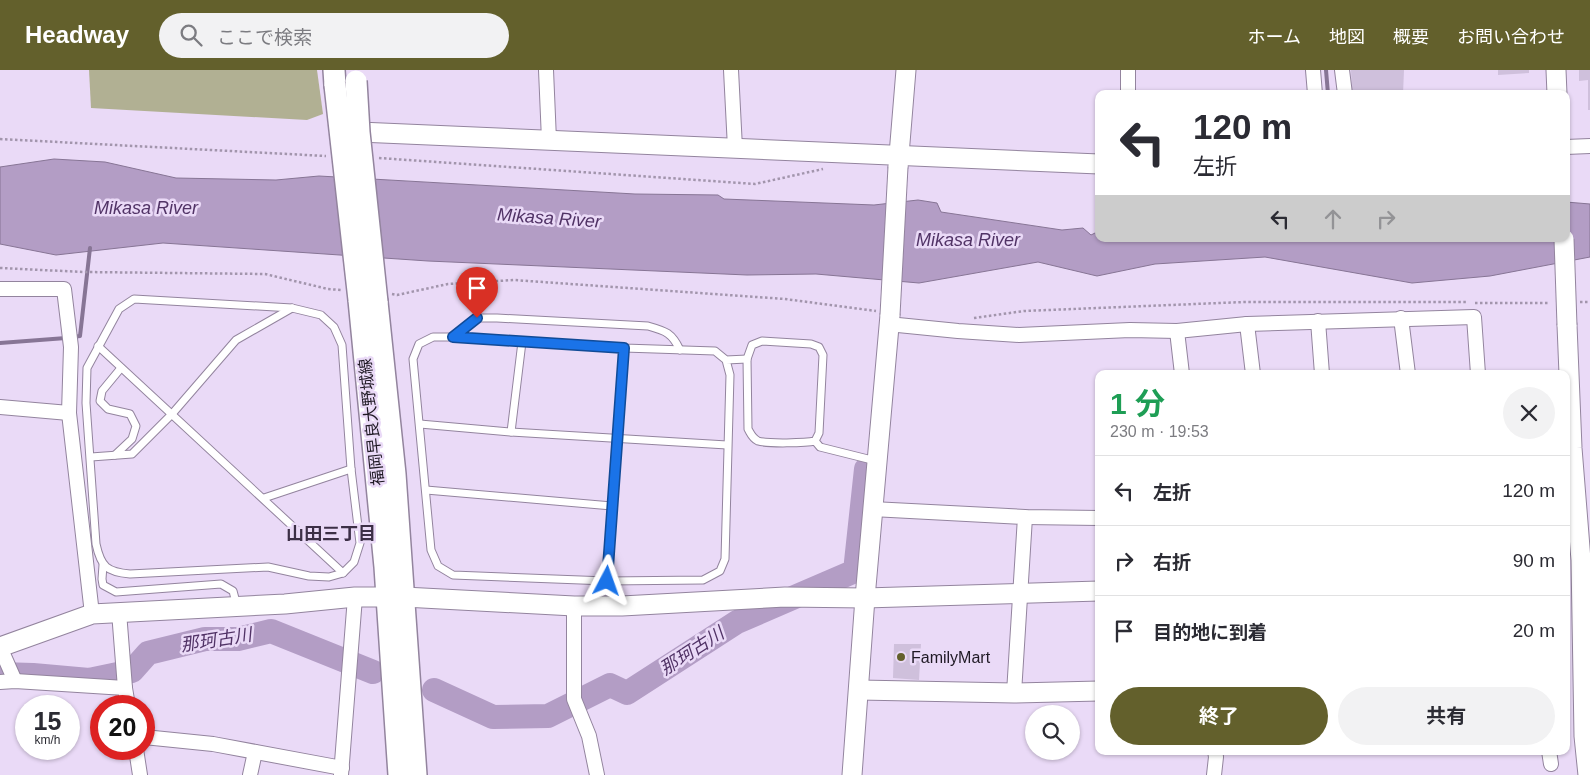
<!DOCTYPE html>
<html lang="ja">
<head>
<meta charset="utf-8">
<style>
  body { margin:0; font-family:Helvetica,"Noto Sans JP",sans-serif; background:#f2f2f3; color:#2b2b33; height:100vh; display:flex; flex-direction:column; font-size:19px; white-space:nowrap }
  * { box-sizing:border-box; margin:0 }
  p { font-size:16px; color:#7c7c81 }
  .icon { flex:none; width:28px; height:28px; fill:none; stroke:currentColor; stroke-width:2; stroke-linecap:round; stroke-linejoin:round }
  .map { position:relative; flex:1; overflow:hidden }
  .panel { position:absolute; left:1095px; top:300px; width:475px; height:385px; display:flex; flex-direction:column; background:#fff; border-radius:10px; box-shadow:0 1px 4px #0004 }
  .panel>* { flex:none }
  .top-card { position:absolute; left:1095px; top:20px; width:475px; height:152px; border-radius:10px; box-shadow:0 1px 4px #0004; background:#fff; color:#2b2b33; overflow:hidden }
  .tools { position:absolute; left:1025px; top:635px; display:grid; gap:10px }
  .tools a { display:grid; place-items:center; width:55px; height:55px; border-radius:50%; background:#fff; box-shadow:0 1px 4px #0004; font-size:25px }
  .speed { position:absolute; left:15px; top:625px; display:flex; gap:10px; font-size:25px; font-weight:700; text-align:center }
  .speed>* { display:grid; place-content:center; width:65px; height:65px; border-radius:50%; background:#fff; box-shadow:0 1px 4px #0004; line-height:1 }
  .speed small { font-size:12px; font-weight:400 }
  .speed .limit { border:8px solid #d22; background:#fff; color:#111 }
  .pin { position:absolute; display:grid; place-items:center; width:42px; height:42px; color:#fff; margin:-51px -21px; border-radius:50% 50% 50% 0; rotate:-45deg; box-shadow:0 0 5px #0007 }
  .pin .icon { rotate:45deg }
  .me { position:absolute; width:55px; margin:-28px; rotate:4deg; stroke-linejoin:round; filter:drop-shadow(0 0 4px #0008) }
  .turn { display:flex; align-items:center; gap:18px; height:105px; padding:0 15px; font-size:22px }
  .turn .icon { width:65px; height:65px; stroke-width:2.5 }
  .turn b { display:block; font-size:35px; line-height:42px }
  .lanes { display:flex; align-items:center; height:48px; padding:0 15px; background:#0003; justify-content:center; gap:25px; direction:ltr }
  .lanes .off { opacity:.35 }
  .round { display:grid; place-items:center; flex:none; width:52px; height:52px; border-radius:26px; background:#f2f2f3 }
  .headline { display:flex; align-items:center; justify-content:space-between; height:85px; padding:0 15px }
  h1 { font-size:30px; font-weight:700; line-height:38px; color:#1e9e55 }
  .action { display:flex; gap:10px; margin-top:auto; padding:10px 15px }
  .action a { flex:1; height:58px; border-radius:30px; background:#63602c; color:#fff; font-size:20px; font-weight:700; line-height:58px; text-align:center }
  .action a+a { background:#f2f2f3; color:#2b2b33 }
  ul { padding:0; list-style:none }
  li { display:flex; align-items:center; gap:15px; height:70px; padding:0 15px; border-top:1px solid #e1e1e2 }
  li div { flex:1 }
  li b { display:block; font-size:19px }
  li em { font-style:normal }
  header { display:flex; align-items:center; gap:30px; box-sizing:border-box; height:70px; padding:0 25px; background:#63602c; color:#fff }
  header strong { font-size:24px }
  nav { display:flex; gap:28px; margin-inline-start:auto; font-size:18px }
  .search { width:350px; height:45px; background:#f2f2f3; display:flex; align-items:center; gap:12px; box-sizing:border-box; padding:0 18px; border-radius:28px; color:#7c7c81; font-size:19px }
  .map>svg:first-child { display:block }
</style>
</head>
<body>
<header>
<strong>Headway</strong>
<div class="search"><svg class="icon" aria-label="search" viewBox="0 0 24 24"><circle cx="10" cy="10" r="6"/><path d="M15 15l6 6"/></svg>ここで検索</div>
<nav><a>ホーム</a><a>地図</a><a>概要</a><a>お問い合わせ</a></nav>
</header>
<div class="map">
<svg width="1590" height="705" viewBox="0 0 1590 705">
  <rect width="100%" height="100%" fill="#eadaf7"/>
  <!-- green -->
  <polygon fill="#b1b093" points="89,0 317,0 323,44 307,50 91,38"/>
  <!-- water -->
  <polygon fill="#b39dc5" stroke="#877595" points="54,89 105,92 176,108 276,110 319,106 635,124 718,125 724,129 874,135 918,130 937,133 941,142 1062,160 1083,158 1091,165 1099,161 1099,169 1566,169 1566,132 1590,134 1590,187 1490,206 1412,213 1265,187 1155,194 1097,206 1038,192 919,213 816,204 747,205 428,191 163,173 56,185 0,174 0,97"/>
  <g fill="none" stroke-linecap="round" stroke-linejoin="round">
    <!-- stream -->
    <g stroke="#877595" stroke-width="4">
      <polyline points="1326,0 1328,24"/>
      <polyline points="73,267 80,266 90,178"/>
      <polyline points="0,273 66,268"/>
    </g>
    <!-- river -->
    <g stroke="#b39dc5" stroke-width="24">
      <polyline points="0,604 33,605 89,610 132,601 148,583 205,569 238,569 271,561 373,602"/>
      <polyline points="434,620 493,647 548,646 610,615 627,623 737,552 855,501 866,399"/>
    </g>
  </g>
  <!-- building -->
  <g fill="#cfc0dc">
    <polygon points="1351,0 1404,0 1403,24 1352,24"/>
    <polygon points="1498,0 1529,0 1529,3 1498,5"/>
    <polygon points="1579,0 1590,0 1590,40 1588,40 1588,10 1579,11"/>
    <polygon points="894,574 921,574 919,610 893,608"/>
  </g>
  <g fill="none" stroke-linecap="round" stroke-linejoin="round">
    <!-- lane casing -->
    <g stroke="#93849e" stroke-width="9">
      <g id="lane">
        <path d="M134,229l158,9 29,7 13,12 8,18 9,124 9,74 -6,19 -11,11 -14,4 -20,-1 -41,-9 -138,7c-23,-2 -29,-7 -34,-30l-10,-141 1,-35 32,-59z"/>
        <path d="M453,267l24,-19h20l151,8c18,5 24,7 32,24"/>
        <polyline points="98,276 343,503"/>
        <polyline points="726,290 730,305 725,489 720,501 703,510 607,511 453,505 438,496 431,480 413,289 419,274 433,267 453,267 624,278 715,281 726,290 747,289"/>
        <polyline points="420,354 511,362 727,375"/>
        <polyline points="511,362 522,272"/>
        <path d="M815,371l4,-8 4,-78 -4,-8 -8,-3 -49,-3 -10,4 -5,14 1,70c3,5 4,9 10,12 10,3 48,2 57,0l5,6 56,14"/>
        <polyline points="115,385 132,369 136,356 130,344 108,339 100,331 102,321 121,298"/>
        <polyline points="91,387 132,384 172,344 236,270 292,238"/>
        <polyline points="426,420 612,436"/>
        <polyline points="264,428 351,399"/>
        <polyline points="103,495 102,509 103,515 116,522 221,514 233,521 237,536"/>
        <polyline points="607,511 624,278"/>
      </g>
    </g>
    <!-- street casing -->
    <g stroke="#93849e" stroke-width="16">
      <g id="street">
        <polyline points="546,0 549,70"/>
        <polyline points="731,0 735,78"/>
        <polyline points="1128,0 1128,24"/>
        <polyline points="1313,0 1315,24"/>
        <polyline points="1342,0 1345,24"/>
        <polyline points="1566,77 1590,76"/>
        <polyline points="0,219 64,219 71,277 69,343 92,544"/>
        <polyline points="1401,248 1408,304"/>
        <polyline points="1318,251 1322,304"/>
        <polyline points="888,254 958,261 1019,265 1130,260 1177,261 1247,254 1474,247 1478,304"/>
        <polyline points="1247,254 1253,304"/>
        <polyline points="1177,261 1182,304"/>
        <polyline points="0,337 69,343"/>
        <polyline points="872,439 1025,447 1099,448"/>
        <polyline points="574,536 574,629 589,666 597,705"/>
        <polyline points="119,542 125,618 128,636"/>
        <polyline points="0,577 15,611"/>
        <polyline points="0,612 15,611 125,618"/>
        <polyline points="1014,623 1025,447"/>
        <polyline points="144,667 213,674 342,698"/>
        <polyline points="136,679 140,705"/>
        <polyline points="1549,681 1551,694"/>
        <polyline points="250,705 255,682"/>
        <polyline points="341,705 355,527"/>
        <polyline points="1214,705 1216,687 1215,681"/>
      </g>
    </g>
    <!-- secondary casing -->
    <g stroke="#93849e" stroke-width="21">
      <g id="secondary">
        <polyline points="1556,0 1557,24"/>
        <polyline points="359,62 1099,94"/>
        <polyline points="898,97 906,0"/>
        <polyline points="1567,255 1572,378 1581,490 1584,666 1588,705"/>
        <polyline points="0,577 92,544 285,534 355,527 404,527 574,536 622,536 785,527 865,528 1099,521"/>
        <polyline points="859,620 1014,623 1099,621"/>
        <polyline points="852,705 865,528 890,245"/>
      </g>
    </g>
    <!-- primary casing -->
    <g stroke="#93849e" stroke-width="24">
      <g id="primary">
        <polyline points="334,0 335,15"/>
        <polyline points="359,230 385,497 399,705"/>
        <polyline points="377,232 395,404 416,705"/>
      </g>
    </g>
    <!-- path -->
    <g stroke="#a295ac" stroke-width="2.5" stroke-dasharray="2.5 2.5" stroke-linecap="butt">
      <polyline points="0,69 326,86"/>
      <polyline points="379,88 755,114 823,99"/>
      <polyline points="0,198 84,202 265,204 328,219 341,220"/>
      <polyline points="392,224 397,225 448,214 514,210 785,229 876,241"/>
      <polyline points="1580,232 1590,232"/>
      <polyline points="1475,233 1550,233"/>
      <polyline points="974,248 1024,241 1244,232 1467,232"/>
    </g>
    <!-- lane -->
    <use href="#lane" stroke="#fff" stroke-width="7"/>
    <!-- street -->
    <use href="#street" stroke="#fff" stroke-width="14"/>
    <!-- secondary -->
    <use href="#secondary" stroke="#fff" stroke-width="19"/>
    <!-- primary -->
    <use href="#primary" stroke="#fff" stroke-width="21"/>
    <!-- secondary-bridge casing -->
    <g stroke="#93849e" stroke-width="21" stroke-linecap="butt">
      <g id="secondary-bridge">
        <polyline points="1564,169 1567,255"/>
        <polyline points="890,245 898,97"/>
      </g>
    </g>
    <!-- primary-bridge casing -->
    <g stroke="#93849e" stroke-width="24" stroke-linecap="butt">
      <g id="primary-bridge">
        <polyline points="356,11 359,62 377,232"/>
        <polyline points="335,15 359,230"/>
      </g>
    </g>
    <!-- secondary-bridge -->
    <use href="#secondary-bridge" stroke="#fff" stroke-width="19"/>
    <!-- primary-bridge -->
    <use href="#primary-bridge" stroke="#fff" stroke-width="21"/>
  </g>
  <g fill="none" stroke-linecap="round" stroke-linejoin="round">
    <!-- route casing -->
    <g stroke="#114b97" stroke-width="12">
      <polyline id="route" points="477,248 453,267 624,278 607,511"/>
    </g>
    <!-- route -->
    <use href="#route" stroke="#1a73e8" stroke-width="9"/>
  </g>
  <!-- markers -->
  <circle fill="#63602c" stroke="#eadaf7" stroke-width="2" cx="901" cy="587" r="5"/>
  <g text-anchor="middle" stroke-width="5" stroke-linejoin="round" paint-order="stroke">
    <!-- street labels -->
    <g font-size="16" fill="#1f1924" stroke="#eadaf7">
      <text transform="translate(371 352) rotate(-96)" y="6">福岡早良大野城線</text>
    </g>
    <!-- poi labels -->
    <g font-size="16" fill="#1f1924" stroke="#eadaf7" text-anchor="start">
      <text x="911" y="593">FamilyMart</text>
    </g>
    <!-- water labels -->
    <g font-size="18" font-style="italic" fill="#513366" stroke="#eadaf7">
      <text x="146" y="144">Mikasa River</text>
      <text transform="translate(549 148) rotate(4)" y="6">Mikasa River</text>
      <text x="968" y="176">Mikasa River</text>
      <text transform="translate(216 570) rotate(-9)" y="6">那珂古川</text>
      <text transform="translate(692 581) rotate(-33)" y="6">那珂古川</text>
    </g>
    <!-- neighbourhood labels -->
    <g font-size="18" font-weight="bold" fill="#3c2f46" stroke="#eadaf7">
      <text x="331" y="470">山田三丁目</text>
    </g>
  </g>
</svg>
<div class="tools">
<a><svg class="icon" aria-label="search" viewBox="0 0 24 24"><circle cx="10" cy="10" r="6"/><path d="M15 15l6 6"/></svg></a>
</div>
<div class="speed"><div>15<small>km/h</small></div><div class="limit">20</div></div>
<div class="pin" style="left:477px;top:248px;background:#d93025"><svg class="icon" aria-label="arrive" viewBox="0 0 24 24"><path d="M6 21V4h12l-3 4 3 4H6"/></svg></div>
<svg class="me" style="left:607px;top:511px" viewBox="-20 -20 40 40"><path d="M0-17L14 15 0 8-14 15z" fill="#1a73e8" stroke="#fff" stroke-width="4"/></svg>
<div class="top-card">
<div class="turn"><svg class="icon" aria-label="left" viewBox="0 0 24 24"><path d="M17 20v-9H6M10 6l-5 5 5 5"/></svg><div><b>120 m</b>左折</div></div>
<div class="lanes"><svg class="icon" aria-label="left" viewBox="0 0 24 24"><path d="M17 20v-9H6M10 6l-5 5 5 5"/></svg><svg class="icon off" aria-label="ahead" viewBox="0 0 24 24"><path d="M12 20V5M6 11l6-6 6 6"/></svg><svg class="icon off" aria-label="right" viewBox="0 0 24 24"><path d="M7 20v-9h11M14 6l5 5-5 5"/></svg></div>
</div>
<section class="panel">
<div class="headline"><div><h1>1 分</h1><p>230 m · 19:53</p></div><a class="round"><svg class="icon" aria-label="close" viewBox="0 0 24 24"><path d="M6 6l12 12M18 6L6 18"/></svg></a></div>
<ul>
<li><svg class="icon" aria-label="left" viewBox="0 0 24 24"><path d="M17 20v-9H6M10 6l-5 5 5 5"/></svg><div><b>左折</b></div><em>120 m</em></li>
<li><svg class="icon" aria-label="right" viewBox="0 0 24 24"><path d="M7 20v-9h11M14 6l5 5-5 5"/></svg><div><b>右折</b></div><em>90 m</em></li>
<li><svg class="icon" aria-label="arrive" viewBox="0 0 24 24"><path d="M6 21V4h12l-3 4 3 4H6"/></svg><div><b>目的地に到着</b></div><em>20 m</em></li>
</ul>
<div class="action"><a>終了</a><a>共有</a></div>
</section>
</div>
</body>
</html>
